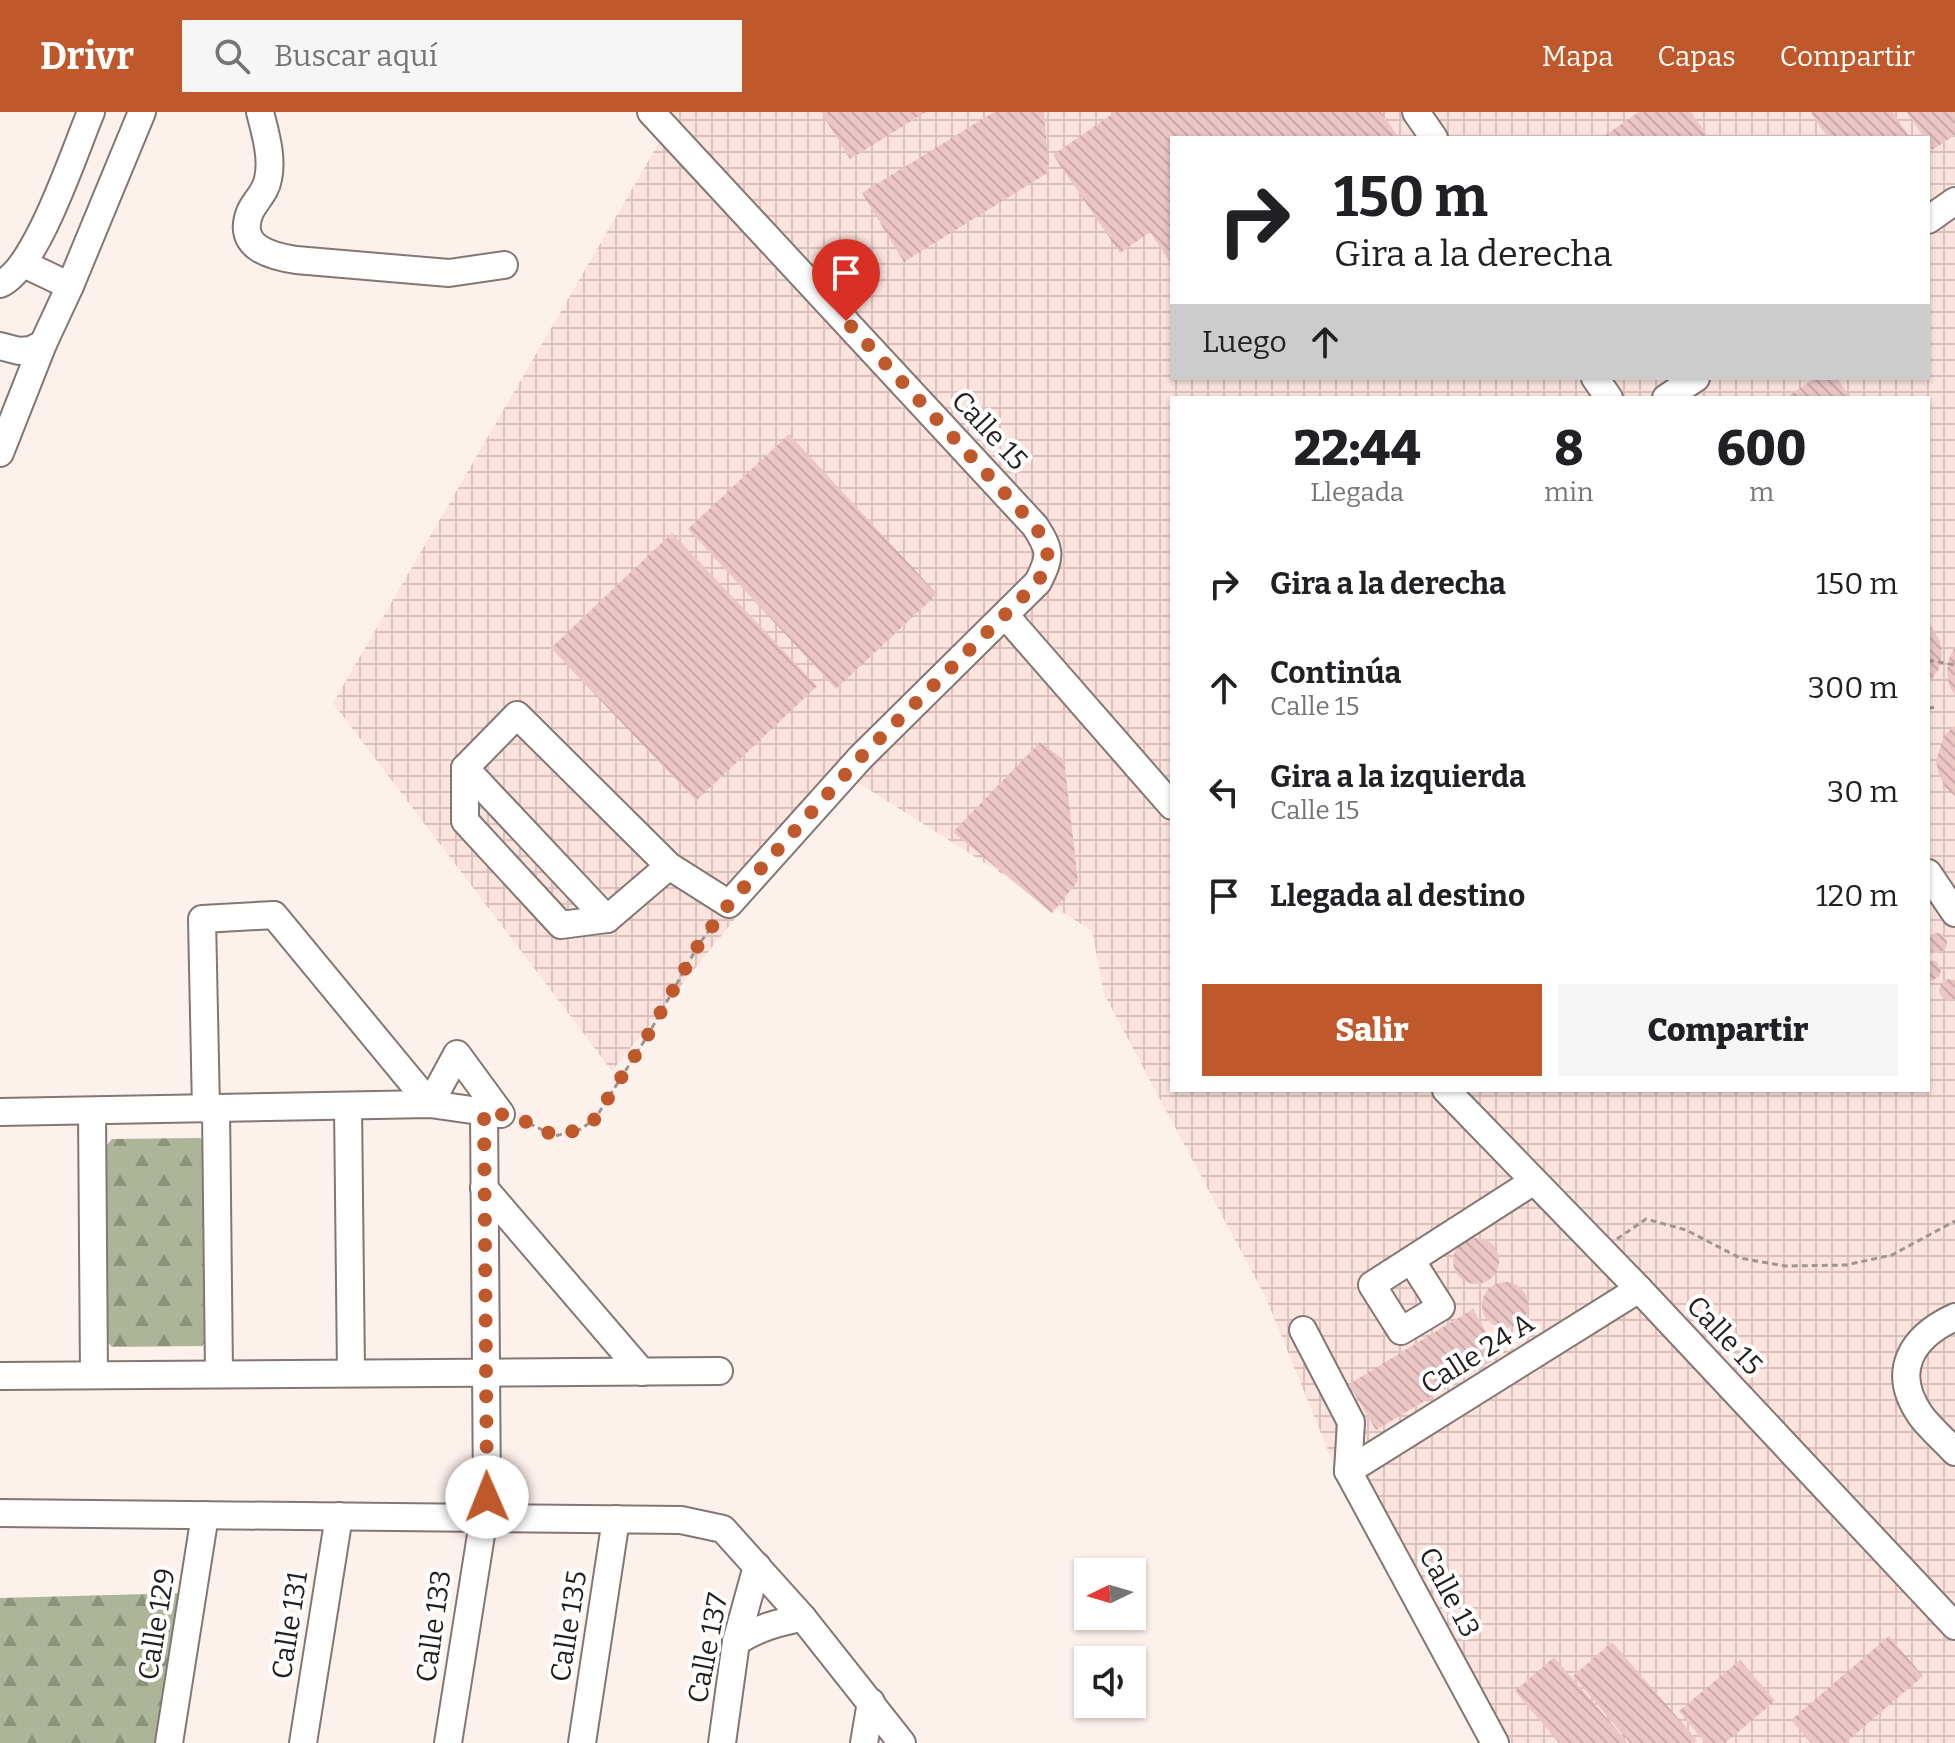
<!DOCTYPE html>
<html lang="es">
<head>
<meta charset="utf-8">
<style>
  body { margin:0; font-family:Bitter,serif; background:#f6f6f6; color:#202124; height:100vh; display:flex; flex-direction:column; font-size:30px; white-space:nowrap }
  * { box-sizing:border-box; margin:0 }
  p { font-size:26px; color:#757577 }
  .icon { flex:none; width:44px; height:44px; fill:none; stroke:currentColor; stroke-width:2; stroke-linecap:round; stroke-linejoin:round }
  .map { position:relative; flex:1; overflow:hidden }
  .drawer { position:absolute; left:1170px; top:284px; width:760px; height:696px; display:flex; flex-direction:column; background:#fff; border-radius:0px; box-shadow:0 2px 6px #0004 }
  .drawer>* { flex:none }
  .top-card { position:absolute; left:1170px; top:24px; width:760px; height:244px; border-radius:0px; box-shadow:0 2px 6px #0004; background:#fff; color:#202124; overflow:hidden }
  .needle { width:52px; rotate:265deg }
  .tools { position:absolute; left:1074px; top:1446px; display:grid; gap:16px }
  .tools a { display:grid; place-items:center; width:72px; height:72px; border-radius:0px; background:#fff; box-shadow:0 2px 6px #0004; font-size:40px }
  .pin { position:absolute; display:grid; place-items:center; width:68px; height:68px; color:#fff; margin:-82px -34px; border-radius:50% 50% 50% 0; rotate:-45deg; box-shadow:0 0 8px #0007 }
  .pin .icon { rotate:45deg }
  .me { position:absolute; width:88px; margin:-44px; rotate:359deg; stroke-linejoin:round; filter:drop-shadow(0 0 6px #0008) }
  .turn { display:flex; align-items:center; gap:28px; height:168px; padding:0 32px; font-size:36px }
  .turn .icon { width:104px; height:104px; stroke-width:2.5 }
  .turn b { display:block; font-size:56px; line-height:68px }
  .then { display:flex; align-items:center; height:76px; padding:0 32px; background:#0003; gap:16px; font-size:30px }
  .eta { display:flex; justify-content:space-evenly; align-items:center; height:136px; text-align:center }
  .eta b { font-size:48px; font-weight:800; line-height:56px }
  .button { display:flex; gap:16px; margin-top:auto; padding:16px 32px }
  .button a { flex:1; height:92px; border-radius:0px; background:#bf592b; color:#fff; font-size:32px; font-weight:800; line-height:92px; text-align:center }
  .button a+a { background:#f6f6f6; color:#202124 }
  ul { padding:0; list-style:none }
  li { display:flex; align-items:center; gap:24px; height:104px; padding:0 32px }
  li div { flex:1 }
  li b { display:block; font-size:30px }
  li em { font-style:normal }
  header { display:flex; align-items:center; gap:48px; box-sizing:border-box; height:112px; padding:0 40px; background:#bf592b; color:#fff }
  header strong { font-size:38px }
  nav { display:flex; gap:44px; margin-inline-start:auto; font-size:28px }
  .search { width:560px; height:72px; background:#f6f6f6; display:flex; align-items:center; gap:20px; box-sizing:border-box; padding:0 28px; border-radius:0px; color:#757577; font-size:30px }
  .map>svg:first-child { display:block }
</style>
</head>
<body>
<header>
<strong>Drivr</strong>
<div class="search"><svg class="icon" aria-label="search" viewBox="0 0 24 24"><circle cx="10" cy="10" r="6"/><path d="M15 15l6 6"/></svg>Buscar aquí</div>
<nav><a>Mapa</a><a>Capas</a><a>Compartir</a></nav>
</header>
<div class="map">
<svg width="1955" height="1631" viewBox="0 0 1955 1631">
  <defs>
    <pattern id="industrial-grid" width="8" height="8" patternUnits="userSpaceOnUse" patternTransform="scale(2)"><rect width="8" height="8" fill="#fde3dd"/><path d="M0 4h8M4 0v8" fill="none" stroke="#d9c2bd"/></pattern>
    <pattern id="forest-firs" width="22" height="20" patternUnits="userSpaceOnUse" patternTransform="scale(2)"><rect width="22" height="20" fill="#adb598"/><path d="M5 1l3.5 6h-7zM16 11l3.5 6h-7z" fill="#8c937b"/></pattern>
    <pattern id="building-back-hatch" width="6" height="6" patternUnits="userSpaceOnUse" patternTransform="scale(2)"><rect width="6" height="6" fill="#ebc6c5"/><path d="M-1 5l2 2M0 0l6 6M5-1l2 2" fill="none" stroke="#c9aaa9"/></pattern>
  </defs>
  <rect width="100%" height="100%" fill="#fdf1ec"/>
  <!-- industrial -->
  <path fill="url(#industrial-grid)" fill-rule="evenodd" d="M661,0h1294v1631h-455l-153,-246 -81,-199 -162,-304 -12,-63 -238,-151 -77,87 -165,204 -279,-368 338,-581zM1172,26h756v240h-756zM1172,286h756v692h-756z"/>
  <!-- forest -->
  <g fill="url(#forest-firs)">
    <polygon points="200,1026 206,1031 207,1228 202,1234 112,1235 107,1230 107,1033 112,1027"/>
    <polygon points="185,1481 161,1631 0,1631 0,1486"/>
  </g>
  <!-- building -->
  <g fill="url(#building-back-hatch)">
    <polygon points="821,0 926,0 850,47"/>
    <polygon points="994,0 1044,0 1049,60 904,150 862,81"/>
    <polygon points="1115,0 1381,0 1399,26 1172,26 1172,153 1150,120 1120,141 1053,43"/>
    <polygon points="1639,0 1691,0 1709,26 1601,26"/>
    <polygon points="1813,0 1893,0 1910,26 1828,26 1811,1"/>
    <polygon points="1907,0 1955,0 1955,23 1932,38 1928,26 1924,26"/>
    <polygon points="1815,266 1837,266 1851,286 1785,286"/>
    <polygon points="789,322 937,482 836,577 688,417"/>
    <polygon points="672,421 817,574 696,689 551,536"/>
    <polygon points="1928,510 1940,529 1942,543 1939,557 1928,572"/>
    <polygon points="1955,534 1955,584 1949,573 1947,560 1949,547"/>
    <polygon points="1955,613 1955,684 1945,675 1939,662 1936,649 1944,624"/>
    <polygon points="1040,630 1064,648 1078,769 1052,801 953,720"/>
    <circle cx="1937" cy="831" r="10"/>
    <polygon points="1928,848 1936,849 1941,858 1939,865 1930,869"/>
    <polygon points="1948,867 1955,868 1955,887 1949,889 1941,884 1939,877 1942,870"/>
    <circle cx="1476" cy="1149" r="23"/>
    <circle cx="1505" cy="1193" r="23"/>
    <polygon points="1473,1197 1500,1244 1376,1318 1349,1272"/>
    <polygon points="1889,1524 1923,1564 1845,1631 1811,1631 1791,1608"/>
    <polygon points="1612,1530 1697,1628 1694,1631 1630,1631 1573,1564"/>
    <polygon points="1554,1545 1628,1631 1559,1631 1515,1579"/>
    <polygon points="1740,1548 1775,1589 1725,1631 1705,1631 1679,1599"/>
  </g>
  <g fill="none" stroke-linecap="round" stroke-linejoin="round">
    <!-- minor casing -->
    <g stroke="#827773" stroke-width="30">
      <g id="minor">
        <path d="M260,0c5,20 13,46 8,67 -2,13 -13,22 -18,33 -14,35 20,44 46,48l153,13 55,-8"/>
        <path d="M651,0l384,414c16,25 16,30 3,56l-178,176 -131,146 -60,-38 -152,-151 -52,53v53l96,104 46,-6 62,-53"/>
        <polyline points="1416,0 1434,26"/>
        <polyline points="1928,108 1955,89"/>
        <polyline points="24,152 70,174"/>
        <path d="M0,172c36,-14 75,-134 91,-172"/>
        <polyline points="0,234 19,239 31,238 43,232 70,174 142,0"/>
        <polyline points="1595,266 1609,286"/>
        <polyline points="1666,286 1696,266"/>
        <polyline points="0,341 43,232"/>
        <polyline points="1005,503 1172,694"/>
        <polyline points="465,656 607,807"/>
        <polyline points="1928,761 1955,801"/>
        <polyline points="1446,978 1639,1177 1955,1514"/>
        <polyline points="430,992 457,942 501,1002"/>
        <polyline points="348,994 351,1261"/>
        <polyline points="206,997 202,807 274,803 430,992"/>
        <polyline points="216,997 219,1262"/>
        <polyline points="92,999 94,1263"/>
        <polyline points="0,1000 430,992 500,1002"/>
        <polyline points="484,1076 642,1260"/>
        <polyline points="1411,1148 1441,1195 1401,1219 1372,1173 1534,1069"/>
        <path d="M1955,1205c-44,20 -65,55 -34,99 10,13 23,24 34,36"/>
        <polyline points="1303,1218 1351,1310 1348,1359"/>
        <polyline points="0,1264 719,1259"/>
        <polyline points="1348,1359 1639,1177"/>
        <polyline points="1348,1359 1495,1631"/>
        <polyline points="0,1401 681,1408 723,1417 803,1506 902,1631"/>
        <path d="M736,1530c22,-14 42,-20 67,-24"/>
        <polyline points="169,1631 205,1403"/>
        <polyline points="303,1631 339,1404"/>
        <polyline points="448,1631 487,1385 484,1000"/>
        <polyline points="582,1631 616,1407"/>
        <polyline points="722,1631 736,1530 757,1454"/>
        <polyline points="864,1631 871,1590"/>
      </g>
    </g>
    <!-- path -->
    <g stroke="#9e9692" stroke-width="3" stroke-dasharray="6 4" stroke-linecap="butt">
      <polyline points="1928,548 1955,553"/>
      <polyline points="1928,596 1938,595"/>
      <polyline points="520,1007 555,1024 581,1017 595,1007 648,923 699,832 717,808"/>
      <polyline points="1617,1127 1646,1107 1686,1118 1740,1146 1785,1154 1846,1153 1892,1143 1955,1109"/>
    </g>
    <!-- minor -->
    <use href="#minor" stroke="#fff" stroke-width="26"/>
  </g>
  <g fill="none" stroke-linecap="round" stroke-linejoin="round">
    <!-- route -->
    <path stroke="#bf592b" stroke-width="14" stroke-dasharray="0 25.2" d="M487,1385l-3,-385 30,4 41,20 26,-7 14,-10 53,-84 51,-91 30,-40 131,-146 178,-176c13,-26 13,-31 -3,-56l-189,-205"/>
  </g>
  <g text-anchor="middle" stroke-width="8" stroke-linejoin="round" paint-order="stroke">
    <!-- street labels -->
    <g font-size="28" fill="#231f1d" stroke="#fff">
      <text transform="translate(990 318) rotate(47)" y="10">Calle 15</text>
      <text transform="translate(1725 1223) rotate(47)" y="10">Calle 15</text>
      <text transform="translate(1477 1241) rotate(-32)" y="10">Calle 24 A</text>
      <text transform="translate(1450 1480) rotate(62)" y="10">Calle 13</text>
      <text transform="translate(156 1512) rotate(-81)" y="10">Calle 129</text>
      <text transform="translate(289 1513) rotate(-81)" y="10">Calle 131</text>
      <text transform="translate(433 1514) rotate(-82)" y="10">Calle 133</text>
      <text transform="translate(568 1514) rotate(-81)" y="10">Calle 135</text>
      <text transform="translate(707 1536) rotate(-79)" y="10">Calle 137</text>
    </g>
  </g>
</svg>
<div class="tools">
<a><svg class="needle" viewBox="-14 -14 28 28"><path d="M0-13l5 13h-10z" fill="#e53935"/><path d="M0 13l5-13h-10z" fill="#757577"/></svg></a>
<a><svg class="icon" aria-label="sound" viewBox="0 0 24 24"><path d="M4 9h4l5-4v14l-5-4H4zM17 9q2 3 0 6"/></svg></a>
</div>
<div class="pin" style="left:846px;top:209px;background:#d93025"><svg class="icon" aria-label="arrive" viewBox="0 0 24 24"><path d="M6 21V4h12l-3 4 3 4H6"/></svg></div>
<svg class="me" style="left:487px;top:1385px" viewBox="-20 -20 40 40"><circle r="19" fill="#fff"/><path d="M0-13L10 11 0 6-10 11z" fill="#bf592b"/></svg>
<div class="top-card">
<div class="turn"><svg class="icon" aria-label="right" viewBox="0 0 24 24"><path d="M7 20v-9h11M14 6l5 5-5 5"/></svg><div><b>150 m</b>Gira a la derecha</div></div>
<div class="then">Luego<svg class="icon" aria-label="ahead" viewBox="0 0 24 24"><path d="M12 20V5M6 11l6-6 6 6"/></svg></div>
</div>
<section class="drawer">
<div class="eta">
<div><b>22:44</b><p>Llegada</p></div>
<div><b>8</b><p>min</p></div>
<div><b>600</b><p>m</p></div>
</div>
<ul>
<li><svg class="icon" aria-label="right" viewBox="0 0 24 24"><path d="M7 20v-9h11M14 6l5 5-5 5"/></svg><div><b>Gira a la derecha</b></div><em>150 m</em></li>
<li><svg class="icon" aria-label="ahead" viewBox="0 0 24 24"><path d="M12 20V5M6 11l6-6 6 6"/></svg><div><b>Continúa</b><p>Calle 15</p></div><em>300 m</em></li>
<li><svg class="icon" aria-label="left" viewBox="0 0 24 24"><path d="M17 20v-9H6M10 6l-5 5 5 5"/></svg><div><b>Gira a la izquierda</b><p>Calle 15</p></div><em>30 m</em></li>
<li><svg class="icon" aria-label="arrive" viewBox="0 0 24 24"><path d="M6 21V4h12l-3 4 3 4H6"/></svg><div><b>Llegada al destino</b></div><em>120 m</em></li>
</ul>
<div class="button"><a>Salir</a><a>Compartir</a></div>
</section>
</div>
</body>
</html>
